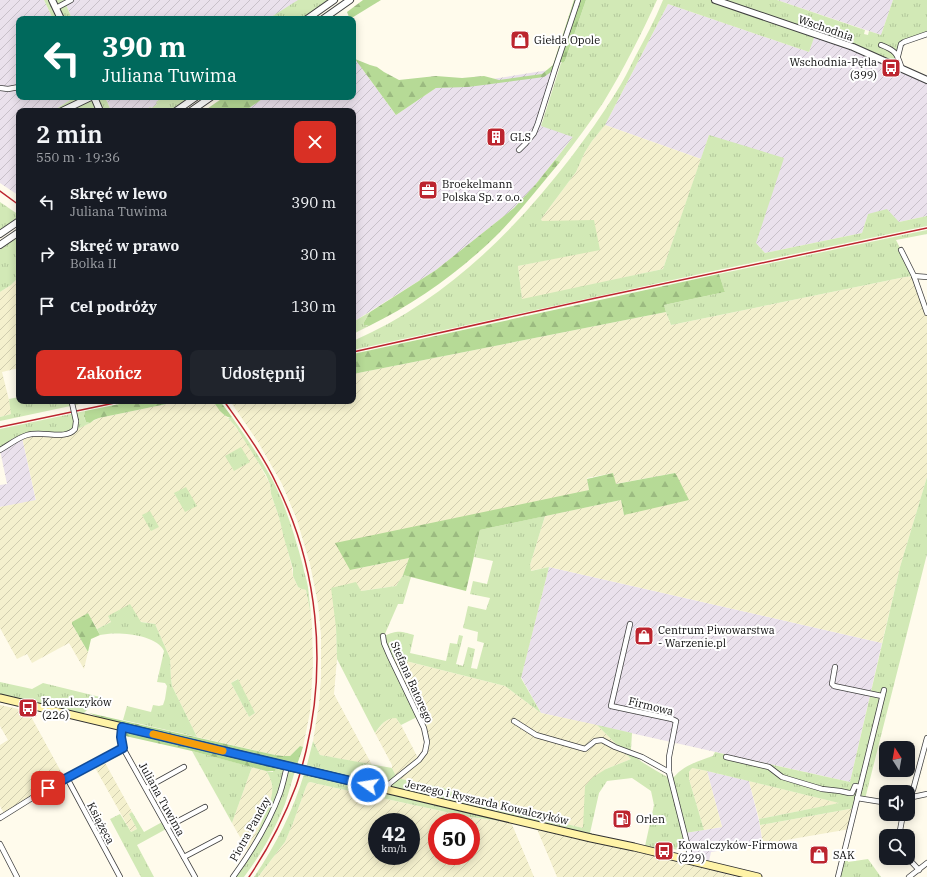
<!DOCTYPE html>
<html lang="pl">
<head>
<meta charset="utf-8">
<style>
  body { margin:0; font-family:"IBM Plex Serif",serif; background:#20242c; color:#f1f3f6; height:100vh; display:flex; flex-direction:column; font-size:15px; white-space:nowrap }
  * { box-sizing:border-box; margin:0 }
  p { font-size:13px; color:#9ea1a6 }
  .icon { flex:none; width:22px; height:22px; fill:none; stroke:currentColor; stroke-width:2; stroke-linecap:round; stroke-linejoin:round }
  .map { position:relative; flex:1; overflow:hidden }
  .sheet { position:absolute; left:16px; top:108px; width:340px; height:296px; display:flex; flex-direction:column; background:#171b24; border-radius:8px; box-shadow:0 2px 10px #0003 }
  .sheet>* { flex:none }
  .top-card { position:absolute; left:16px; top:16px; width:340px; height:84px; border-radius:8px; box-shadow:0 2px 10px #0003; background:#00695c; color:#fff; overflow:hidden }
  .needle { width:26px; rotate:349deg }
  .tools { position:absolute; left:879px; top:741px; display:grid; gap:8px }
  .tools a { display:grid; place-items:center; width:36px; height:36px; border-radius:8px; background:#171b24; box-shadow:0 2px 10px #0003; font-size:20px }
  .speed { position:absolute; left:368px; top:813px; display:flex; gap:8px; font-size:20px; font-weight:700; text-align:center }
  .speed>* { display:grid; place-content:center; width:52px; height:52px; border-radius:50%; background:#171b24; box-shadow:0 2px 10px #0003; line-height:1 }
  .speed small { font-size:10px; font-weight:400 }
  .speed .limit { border:6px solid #d22; background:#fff; color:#111 }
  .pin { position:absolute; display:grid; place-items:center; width:34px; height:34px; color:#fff; margin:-17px; border-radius:8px; box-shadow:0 2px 6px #0006 }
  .me { position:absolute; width:44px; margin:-22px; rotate:283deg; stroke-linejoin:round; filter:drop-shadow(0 0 3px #0008) }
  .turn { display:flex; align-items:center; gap:14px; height:84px; padding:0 20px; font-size:18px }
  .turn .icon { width:52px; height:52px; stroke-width:2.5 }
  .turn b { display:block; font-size:28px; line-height:34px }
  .round { display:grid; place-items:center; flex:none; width:42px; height:42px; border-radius:8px; background:#20242c }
  .overview { display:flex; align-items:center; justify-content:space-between; height:68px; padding:0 20px }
  h1 { font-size:24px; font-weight:600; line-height:30px }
  .primary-button { display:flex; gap:8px; margin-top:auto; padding:8px 20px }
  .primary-button a { flex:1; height:46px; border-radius:8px; background:#d93025; color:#fff; font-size:16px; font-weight:600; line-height:46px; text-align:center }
  .primary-button a+a { background:#20242c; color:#f1f3f6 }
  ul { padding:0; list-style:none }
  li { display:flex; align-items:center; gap:12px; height:52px; padding:0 20px }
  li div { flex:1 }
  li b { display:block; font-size:15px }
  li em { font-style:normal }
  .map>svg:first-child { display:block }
</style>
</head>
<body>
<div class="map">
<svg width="927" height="877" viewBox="0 0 927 877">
  <defs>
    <pattern id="industrial-furrows" width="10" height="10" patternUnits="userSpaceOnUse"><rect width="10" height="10" fill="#eae1ec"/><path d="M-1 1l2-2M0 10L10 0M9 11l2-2" fill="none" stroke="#c8c0c9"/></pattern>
    <pattern id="farmland-furrows" width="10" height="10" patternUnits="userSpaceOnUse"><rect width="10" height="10" fill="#f4f0cd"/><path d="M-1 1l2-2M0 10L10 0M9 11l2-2" fill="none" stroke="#d0cdaf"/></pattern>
    <pattern id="grass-tufts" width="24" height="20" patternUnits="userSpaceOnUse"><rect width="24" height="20" fill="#d2e9b6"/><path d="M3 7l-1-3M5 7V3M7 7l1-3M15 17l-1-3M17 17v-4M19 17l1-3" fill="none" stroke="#b3c79b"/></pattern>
    <pattern id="forest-firs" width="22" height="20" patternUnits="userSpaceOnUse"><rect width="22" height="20" fill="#b6da96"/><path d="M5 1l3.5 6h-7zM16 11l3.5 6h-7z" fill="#9bba80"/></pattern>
  </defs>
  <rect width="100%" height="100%" fill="#fffbec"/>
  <!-- industrial -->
  <g fill="url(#industrial-furrows)">
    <polygon points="0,0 44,0 53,19 19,19 19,97 75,97 53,111 19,111 19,192 18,195 0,183"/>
    <polygon points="64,0 304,0 276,19 72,19"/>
    <polygon points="777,0 893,0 881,35"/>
    <polygon points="668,4 809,52 815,34 927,80 927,216 899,222 868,214 862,233 765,253 756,243 709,135 701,159 605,125"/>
    <polygon points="353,58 355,59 396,115 436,88 555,69 538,123 573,137 535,185 514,208 436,270 353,322 353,111 245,111 265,97 353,97"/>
    <polygon points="105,97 163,97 157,102 157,104 152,108 150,107 144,111 111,111"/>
    <polygon points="22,437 36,501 0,507 0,485 7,484 0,450"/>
    <polygon points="549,567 882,643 850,782 541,713 521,677"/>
    <polygon points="707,771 749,781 759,821 763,844 711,852 709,861 689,851 685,833 722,827"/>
  </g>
  <!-- farmland -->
  <g fill="url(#farmland-furrows)" fill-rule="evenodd">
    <polygon points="605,125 701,159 663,269 522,300 518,266 600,249 542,221 541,219 576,172 585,152 592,141"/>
    <polygon points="914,276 927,313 927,477 900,567 882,643 549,567 530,571 530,565 545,516 621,500 624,515 675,473 615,484 613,473 587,478 589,490 350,570 409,558 403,575 396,586 361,591 336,627 337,659 334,694 372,765 320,755 313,741 319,704 321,678 321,635 318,604 310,564 297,520 282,484 258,442 230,401 353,401 353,374 666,312 671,325 905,277"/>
    <polygon points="19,277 19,368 2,372 11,408 11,414 0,417 0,292 11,285"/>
    <path d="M181,401h32l12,14 7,7 17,24 9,16 12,22 1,10 8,23 13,50 1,9 5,11 8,3 5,25 1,10 1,39 -2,34 -1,14 -7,35 -3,-1 -10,10h-7l-8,-1 -78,-18 -25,-51 -1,-7 -1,-21 -15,-34 -47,-8 3,6 -14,7 -9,-16 -16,11 16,28 -4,17 -15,-26 -37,20 -5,-9 -10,5 -17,-31v-121l36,-7 -14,-63 50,-5 27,-14zM237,679l18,34 -6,4 -18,-34z"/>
    <polygon points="390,657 505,686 541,713 597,725 631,759 606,769 583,828 459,798 448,789 397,778 392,768 392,765 375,733 384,722 391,718 396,718 401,725 419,760 425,752 424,728"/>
    <polygon points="0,705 28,711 65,779 5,815 0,806 0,745 8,740 0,726"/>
    <polygon points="103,759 132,812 129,814 137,829 131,832 93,764"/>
    <polygon points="252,767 266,771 271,779 273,792 249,853 232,823"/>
    <polygon points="692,768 707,771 722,827 704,830 689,779 689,772"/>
    <polygon points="749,781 840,803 759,819"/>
    <path d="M310,782l26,6 133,29 42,5 23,55h-274l-1,-1 26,-34 8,-19 13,-36 2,-4zM377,822h34v34h-34zM437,822h34v34h-34z"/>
    <polygon points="855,808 850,829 763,844 760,825"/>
    <polygon points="537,829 591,838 634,847 735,877 557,877"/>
  </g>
  <!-- grass -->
  <g fill="url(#grass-tufts)">
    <polygon points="44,0 64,0 72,19 53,19"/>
    <polygon points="298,0 334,0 307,19 268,19"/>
    <path d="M586,0h71c-16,35 -34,70 -54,103 -13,20 -28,39 -43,59l-2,-1 -3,-1 18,-23 -32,-11 20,-63h2l2,-2z"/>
    <path d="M663,0h114l88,30 -1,4 4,1 1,-4 12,4 12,-35h34v34l-23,8 -6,14 4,13 -87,-34 -6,17 -141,-48 -63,121 -13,16 -7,11 -9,20 -35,47 1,2 52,-1 6,30 -82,16 4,33 141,-30 46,-134 75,23 -28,85 9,10 97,-20 6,-19 19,-5 12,13 28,-6v10l-209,44 -365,80v-9c90,-39 160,-108 219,-185 15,-20 30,-41 43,-62 8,-12 14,-25 20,-37 10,-19 20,-37 28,-57z"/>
    <polygon points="75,97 105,97 111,111 53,111"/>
    <polygon points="163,97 196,97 176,111 144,111 150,107 152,108 157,104 156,102"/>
    <polygon points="0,202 19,215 19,221 0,231"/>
    <polygon points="927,230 927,234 896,240 914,276 905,277 671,325 666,312 664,305 725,292 719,274"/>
    <polygon points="19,233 19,277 11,285 0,292 0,250"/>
    <polygon points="370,312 364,322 366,326 369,326 353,334 353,322"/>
    <polygon points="19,397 19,401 94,401 0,421 0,417 11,414 9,399"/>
    <polygon points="85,411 84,417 86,422 90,423 72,432 27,435 0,450 0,429"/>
    <path d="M232,417c14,20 28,40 40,62 14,27 23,57 31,87 1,7 4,14 5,21 1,9 2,18 3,28l-5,-25 -4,-1 -4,-2 -5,-11v-7l-9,-31 -5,-21 -8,-23 -1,-10 -4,-9 -8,-13 -22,-35 -8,-9h3z"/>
    <polygon points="241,447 250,462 234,471 225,456"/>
    <path d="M927,477v77l-62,245 -8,-1 -2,10 -95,17 -1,-6 80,-16 -132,-32 -15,-3 -3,4v7l15,51 -19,3 4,18 -44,-5 9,-41 -3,-14 -19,-13 -25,3 -8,12 -9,40 3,1 -2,4 -80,-16 -42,-5 -133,-29 -26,-6 -2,1 -2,4 -13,36 -8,19 -27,35h-4c22,-32 39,-66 50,-103 4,-11 6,-22 9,-33l7,14 72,13 5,10 51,11 11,9 124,30 2,-42 8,-9 13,-8 25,-10 -34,-34 35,8 -1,16 1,5 10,8 13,8 14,8 5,-1c10,-12 25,-16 39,-21l2,-4 135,30 50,-215z"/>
    <polygon points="186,487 197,506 185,512 174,493"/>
    <polygon points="150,511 159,527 151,531 142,515"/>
    <path d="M545,516l-15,49 1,6 18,-4 -28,111 20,35 -36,-27 -115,-29 29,59 -18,9 -5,-7c-11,0 -15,7 -21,15l-38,-74 -1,-32 -5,-39 25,-6 5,9 35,-5 7,-11 8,2 -8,27h-5l-14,32c14,-6 16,-5 30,-1l-4,18 36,8 4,-18 7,1 2,-9 4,1 -7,28 7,2 5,-19 7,2 -4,19 6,1 7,-26 -7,-2 1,-9 -15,-4 5,-22 18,4 4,-12 -20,-4 3,-13 14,3 6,-23 -19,-4 6,-27z"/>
    <path d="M130,604l11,18 14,2 15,34 1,21 1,7 25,51 -74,-17 4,-14 24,6 2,-7 6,1 4,-1 2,-6 2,-13 -2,-3 -8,-1 7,-31c-7,-17 -48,-20 -64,-16l-3,-6 14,-7 -3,-6z"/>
    <polygon points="238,679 255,713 249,717 231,683"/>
    <polygon points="0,682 32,689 43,683 100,697 83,714 0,695"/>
    <polygon points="192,751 252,767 232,823"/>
    <path d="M275,763l21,5c-4,12 -7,24 -11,36 -10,25 -24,51 -41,73h-11l16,-24 22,-55c3,-10 1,-19 -5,-27l7,1z"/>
    <polygon points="132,812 144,832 164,821 168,828 137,845 154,877 141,877 110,819 120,814 131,832 137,829 129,814"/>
    <polygon points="848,859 848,862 868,859 881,877 840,877 844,861"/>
  </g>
  <!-- forest -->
  <g fill="url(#forest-firs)">
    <polygon points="363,0 381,0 350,19 347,12"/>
    <polygon points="574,0 586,0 565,61 563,63 558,61 555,69 544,77 468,87 436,88 396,115 355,59 370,65 377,67 384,72 399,80 436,76 462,78 484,76 499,80 542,74 553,65"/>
    <polygon points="224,97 265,97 245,111 204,111"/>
    <path d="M555,160l3,1 2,1c-21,25 -41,51 -64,74 -37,36 -80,67 -127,90l-5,-1v-3l6,-10 66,-42 78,-62 21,-23z"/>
    <polygon points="719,274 725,292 664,305 666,312 353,374 353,354"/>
    <polygon points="134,401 181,401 99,418 94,420 90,423 86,422 84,416 85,411"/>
    <path d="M213,401h7l12,16 -1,1c-9,-2 -13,-10 -18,-17z"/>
    <polygon points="613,473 616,484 675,473 677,476 689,500 624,515 621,500 480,530 466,591 403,575 409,558 350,570 335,543 589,490 587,479"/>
    <polygon points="88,613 100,635 91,639 88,652 72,624 72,622"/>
    <polygon points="89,713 275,755 283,756 290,756 300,746 303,747 296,768 122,727"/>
    <polygon points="121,730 276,767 275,771 266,771 192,751 121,735"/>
  </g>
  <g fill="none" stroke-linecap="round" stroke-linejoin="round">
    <!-- minor casing -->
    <g stroke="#404040" stroke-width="6">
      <g id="minor">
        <polyline points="56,8 71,0"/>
        <path d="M881,45c16,6 16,9 21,24"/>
        <polyline points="898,56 901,44 904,42 927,34"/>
        <polyline points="0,88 8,89 19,87"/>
        <polyline points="519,150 525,144 534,133 538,123 555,69 578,0"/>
        <polyline points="901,250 914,276 927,313"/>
        <polyline points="914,276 927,277"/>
        <path d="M0,450c9,-5 17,-12 27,-15 16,-5 38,6 48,-6l1,-8"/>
        <polyline points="630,624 611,706 672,719 676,721 669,757 669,772 689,851 688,860"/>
        <polyline points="383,636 384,643 390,657 424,728 427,742 425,752 419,760 389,784 387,790"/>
        <polyline points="835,667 832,684 834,686 882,696"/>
        <polyline points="514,721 536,735 585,749 595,741 602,740 615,747 642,757 669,772"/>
        <polyline points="122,727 121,737 123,748 195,877"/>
        <polyline points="726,757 769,767 782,777 822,789 840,791 849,793 852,793 855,786 860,787"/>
        <polyline points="67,778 120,877"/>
        <polyline points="146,788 184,767"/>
        <polyline points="857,798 882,802 886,802"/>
        <polyline points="908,798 913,790 927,738"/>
        <polyline points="908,798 927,794"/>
        <polyline points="0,818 48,788 123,748"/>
        <polyline points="167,827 205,807"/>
        <polyline points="899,836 903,814"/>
        <polyline points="0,844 17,877"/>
        <polyline points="184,857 220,838"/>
        <polyline points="908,858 919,870"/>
        <path d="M233,877c19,-26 36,-54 47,-84 3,-9 5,-18 7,-27"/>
        <polyline points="838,877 884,690"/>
        <polyline points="909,877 927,863"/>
      </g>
    </g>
    <!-- tertiary casing -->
    <g stroke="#404040" stroke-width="8">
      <g id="tertiary">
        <polyline points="52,0 61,19"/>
        <polyline points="715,0 853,47 927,80"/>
        <polyline points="307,19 334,0"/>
        <polyline points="323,19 350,0"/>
        <polyline points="94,97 100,111"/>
        <polyline points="62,111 91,97"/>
        <polyline points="176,111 196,97"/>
        <polyline points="191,111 211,97"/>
        <polyline points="0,234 19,221"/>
        <polyline points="0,245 19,232"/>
      </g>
    </g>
    <!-- secondary casing -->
    <g stroke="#2f2f2f" stroke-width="9">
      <g id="secondary">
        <polyline points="0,698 291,767"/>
        <polyline points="313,772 591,838 634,847 758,877"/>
      </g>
    </g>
    <!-- minor -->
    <use href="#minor" stroke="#fff" stroke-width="4.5"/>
    <!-- tertiary -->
    <use href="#tertiary" stroke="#fff" stroke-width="6"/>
    <!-- secondary -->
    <use href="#secondary" stroke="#fff3a7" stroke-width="7"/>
    <!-- rail -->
    <g stroke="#bc252f" stroke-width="1.5">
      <polyline points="0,191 19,205"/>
      <polyline points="353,352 596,298 927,228"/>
      <path d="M224,401c19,27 39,54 53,84 41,82 50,178 29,266 -3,12 -6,24 -10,35 -12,32 -28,63 -47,91"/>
      <polyline points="0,427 124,401"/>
    </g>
    <!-- minor-bridge casing -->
    <g stroke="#404040" stroke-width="6" stroke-linecap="butt">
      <polyline id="minor-bridge" points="72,403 76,421"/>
    </g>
    <!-- secondary-bridge casing -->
    <g stroke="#2f2f2f" stroke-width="9" stroke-linecap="butt">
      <polyline id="secondary-bridge" points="291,767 313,772"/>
    </g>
    <!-- minor-bridge -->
    <use href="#minor-bridge" stroke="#fff" stroke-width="4.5"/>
    <!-- secondary-bridge -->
    <use href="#secondary-bridge" stroke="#fff3a7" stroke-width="7"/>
  </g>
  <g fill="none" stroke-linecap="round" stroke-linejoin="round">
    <!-- route casing -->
    <g stroke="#114b97" stroke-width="10">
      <polyline id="route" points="48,788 123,748 121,737 122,727 368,785"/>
    </g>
    <!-- route -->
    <use href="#route" stroke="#1a73e8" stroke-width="7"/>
    <!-- slow -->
    <polyline stroke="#f59e0b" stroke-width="7" points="153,734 223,751"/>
  </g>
  <!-- icons -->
  <defs>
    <g id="shop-square" transform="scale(1)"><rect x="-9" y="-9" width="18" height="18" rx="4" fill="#bc252f" stroke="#fff"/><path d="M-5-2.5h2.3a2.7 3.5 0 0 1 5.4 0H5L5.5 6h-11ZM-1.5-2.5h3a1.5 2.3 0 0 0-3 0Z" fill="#fff"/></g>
    <g id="bus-square" transform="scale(1)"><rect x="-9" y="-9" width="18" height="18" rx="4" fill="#bc252f" stroke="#fff"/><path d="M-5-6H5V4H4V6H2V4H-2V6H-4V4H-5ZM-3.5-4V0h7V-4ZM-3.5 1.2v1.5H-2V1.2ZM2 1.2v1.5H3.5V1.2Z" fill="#fff"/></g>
    <g id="building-square" transform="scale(1)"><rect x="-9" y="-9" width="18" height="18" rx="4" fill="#bc252f" stroke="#fff"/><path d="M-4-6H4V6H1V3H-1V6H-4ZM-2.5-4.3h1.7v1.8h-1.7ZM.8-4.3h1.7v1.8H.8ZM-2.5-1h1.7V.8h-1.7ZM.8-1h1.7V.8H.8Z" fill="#fff"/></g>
    <g id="office-square" transform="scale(1)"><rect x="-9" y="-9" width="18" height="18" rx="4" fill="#bc252f" stroke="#fff"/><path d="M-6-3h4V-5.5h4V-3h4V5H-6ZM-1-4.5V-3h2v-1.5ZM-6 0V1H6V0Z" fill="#fff"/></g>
    <g id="fuel-square" transform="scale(1)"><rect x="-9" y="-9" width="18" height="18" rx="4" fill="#bc252f" stroke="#fff"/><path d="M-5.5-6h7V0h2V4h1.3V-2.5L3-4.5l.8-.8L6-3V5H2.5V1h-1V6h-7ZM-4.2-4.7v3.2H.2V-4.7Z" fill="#fff"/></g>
  </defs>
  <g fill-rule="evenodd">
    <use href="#shop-square" x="520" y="40"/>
    <use href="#bus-square" x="891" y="68"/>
    <use href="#building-square" x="496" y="137"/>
    <use href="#office-square" x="428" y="190"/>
    <use href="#shop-square" x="644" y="636"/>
    <use href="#bus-square" x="28" y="708"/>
    <use href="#fuel-square" x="622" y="819"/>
    <use href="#bus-square" x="664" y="851"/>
    <use href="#shop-square" x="819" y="855"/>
  </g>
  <g text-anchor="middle" stroke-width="4" stroke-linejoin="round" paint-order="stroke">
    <!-- street labels -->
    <g font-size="11" fill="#0d0d0d" stroke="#fff">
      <text transform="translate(826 28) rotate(19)" y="4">Wschodnia</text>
      <text transform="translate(412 682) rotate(66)" y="4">Stefana Batorego</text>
      <text transform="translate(651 706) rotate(14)" y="4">Firmowa</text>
      <text transform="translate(162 799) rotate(61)" y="4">Juliana Tuwima</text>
      <text transform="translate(487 802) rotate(13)" y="4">Jerzego i Ryszarda Kowalczyków</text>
      <text transform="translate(101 823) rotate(62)" y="4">Książęca</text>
      <text transform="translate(250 829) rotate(-61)" y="4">Piotra Pandzy</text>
    </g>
    <!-- poi labels -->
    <g font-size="11" fill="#0d0d0d" stroke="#fff" text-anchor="start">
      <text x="534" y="44">Giełda Opole</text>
      <text x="877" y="66" text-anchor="end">Wschodnia-Pętla<tspan x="877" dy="13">(399)</tspan></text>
      <text x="510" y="141">GLS</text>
      <text x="442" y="188">Broekelmann<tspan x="442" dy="13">Polska Sp. z o.o.</tspan></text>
      <text x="658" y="634">Centrum Piwowarstwa<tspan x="658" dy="13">- Warzenie.pl</tspan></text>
      <text x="42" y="706">Kowalczyków<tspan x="42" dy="13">(226)</tspan></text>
      <text x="636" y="823">Orlen</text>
      <text x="678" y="849">Kowalczyków-Firmowa<tspan x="678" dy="13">(229)</tspan></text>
      <text x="833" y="859">SAK</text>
    </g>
  </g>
</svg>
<div class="tools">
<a><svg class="needle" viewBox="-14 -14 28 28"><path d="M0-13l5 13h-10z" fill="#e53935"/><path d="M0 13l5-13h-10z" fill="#9ea1a6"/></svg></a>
<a><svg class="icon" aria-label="sound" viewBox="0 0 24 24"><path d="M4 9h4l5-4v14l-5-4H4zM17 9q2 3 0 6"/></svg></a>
<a><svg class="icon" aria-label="search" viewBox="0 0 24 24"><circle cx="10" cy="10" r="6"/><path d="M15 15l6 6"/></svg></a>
</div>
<div class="speed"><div>42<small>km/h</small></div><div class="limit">50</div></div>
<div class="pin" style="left:48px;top:788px;background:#d93025"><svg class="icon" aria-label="arrive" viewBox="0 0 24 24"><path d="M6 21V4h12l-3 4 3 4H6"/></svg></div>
<svg class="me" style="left:368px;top:785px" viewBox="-20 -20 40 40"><circle r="17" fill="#1a73e8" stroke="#fff" stroke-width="3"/><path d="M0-11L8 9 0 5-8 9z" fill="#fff"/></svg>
<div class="top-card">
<div class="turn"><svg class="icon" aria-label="left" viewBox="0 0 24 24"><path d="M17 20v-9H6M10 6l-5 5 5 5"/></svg><div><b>390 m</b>Juliana Tuwima</div></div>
</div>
<section class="sheet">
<div class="overview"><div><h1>2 min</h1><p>550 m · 19:36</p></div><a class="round" style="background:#d93025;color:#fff"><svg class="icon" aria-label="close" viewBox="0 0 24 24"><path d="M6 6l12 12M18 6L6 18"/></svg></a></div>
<ul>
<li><svg class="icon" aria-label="left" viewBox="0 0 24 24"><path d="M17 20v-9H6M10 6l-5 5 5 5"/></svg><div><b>Skręć w lewo</b><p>Juliana Tuwima</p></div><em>390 m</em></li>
<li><svg class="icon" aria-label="right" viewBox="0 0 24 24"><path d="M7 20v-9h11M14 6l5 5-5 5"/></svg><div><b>Skręć w prawo</b><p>Bolka II</p></div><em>30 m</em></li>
<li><svg class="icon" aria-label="arrive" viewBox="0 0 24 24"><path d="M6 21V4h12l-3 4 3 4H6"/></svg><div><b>Cel podróży</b></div><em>130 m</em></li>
</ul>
<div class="primary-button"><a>Zakończ</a><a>Udostępnij</a></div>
</section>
</div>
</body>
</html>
